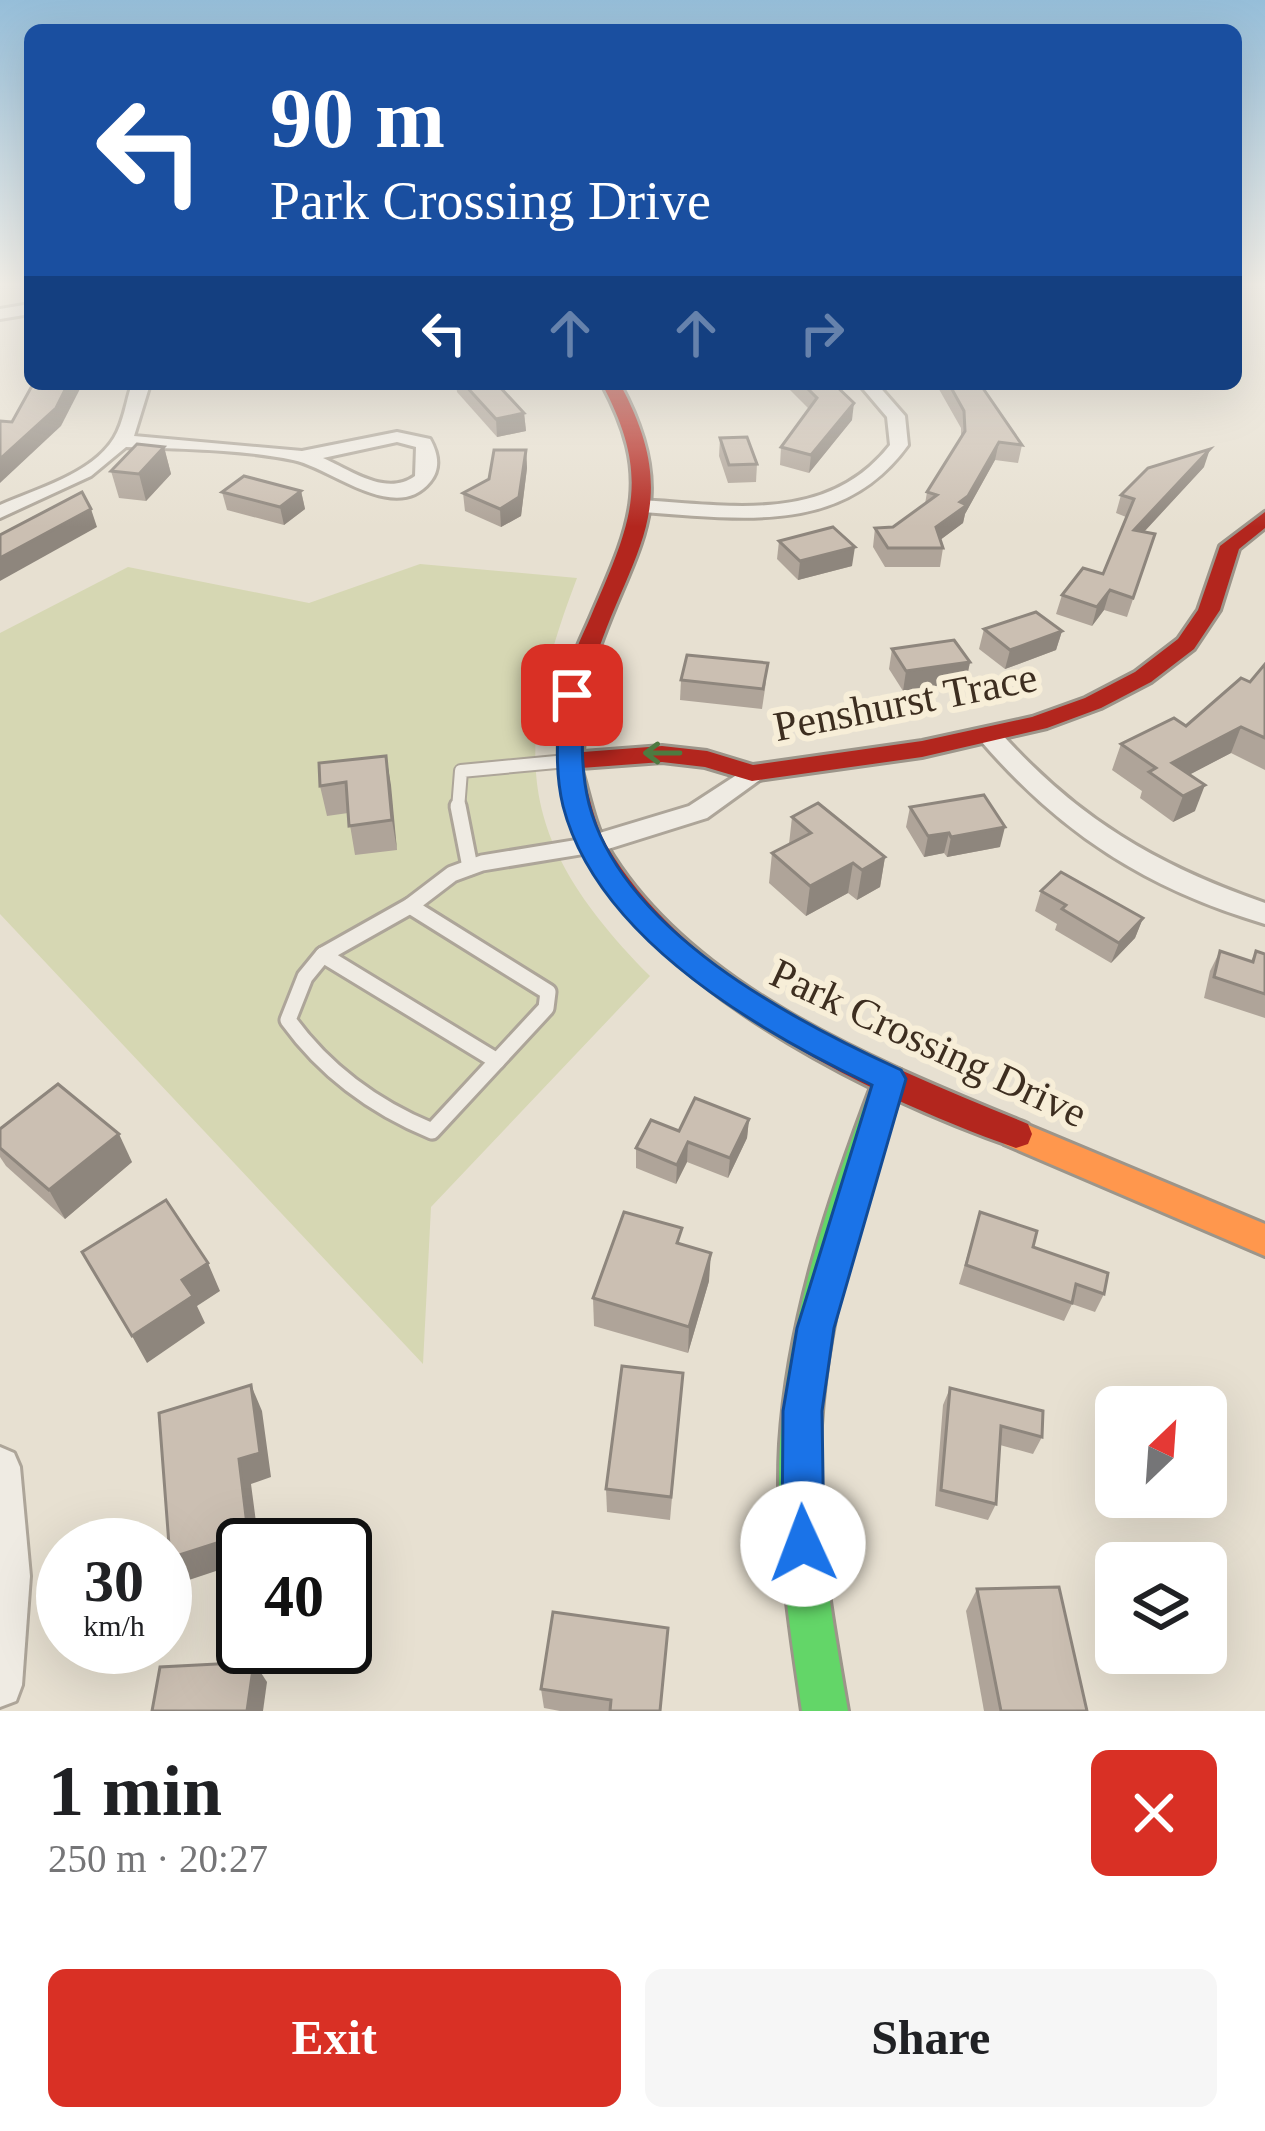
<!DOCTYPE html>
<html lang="en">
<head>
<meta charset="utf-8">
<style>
  body { margin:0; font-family:Georgia,serif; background:#f6f6f6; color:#202124; height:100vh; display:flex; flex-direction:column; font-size:45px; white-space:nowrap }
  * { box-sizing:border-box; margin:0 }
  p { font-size:39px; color:#757577 }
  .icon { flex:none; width:66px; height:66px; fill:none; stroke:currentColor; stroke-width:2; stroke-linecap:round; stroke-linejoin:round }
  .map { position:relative; height:1711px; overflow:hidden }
  .side { display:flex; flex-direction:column; background:#fff; flex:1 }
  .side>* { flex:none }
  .top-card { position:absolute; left:24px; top:24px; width:1218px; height:366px; border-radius:18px; box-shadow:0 12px 48px #0002; background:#1a4fa0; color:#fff; overflow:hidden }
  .needle { width:78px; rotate:25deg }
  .fabs { position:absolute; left:1095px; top:1386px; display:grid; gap:24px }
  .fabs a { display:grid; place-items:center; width:132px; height:132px; border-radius:18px; background:#fff; box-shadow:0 12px 48px #0002; font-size:60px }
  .speed { position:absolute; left:36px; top:1518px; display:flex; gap:24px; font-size:60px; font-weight:700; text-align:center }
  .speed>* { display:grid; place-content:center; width:156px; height:156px; border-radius:50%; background:#fff; box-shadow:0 12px 48px #0002; line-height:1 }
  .speed small { font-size:30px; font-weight:400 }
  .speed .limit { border:6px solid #111; border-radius:18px; background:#fff; color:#111 }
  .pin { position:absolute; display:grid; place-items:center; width:102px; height:102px; color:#fff; margin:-51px; border-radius:24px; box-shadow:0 6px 18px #0006 }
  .me { position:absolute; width:132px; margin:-66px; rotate:358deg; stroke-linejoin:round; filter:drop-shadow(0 0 9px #0008) }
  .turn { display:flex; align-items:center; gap:42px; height:252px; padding:0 48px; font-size:54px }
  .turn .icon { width:156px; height:156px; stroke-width:2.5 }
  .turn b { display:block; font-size:84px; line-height:102px }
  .lanes { display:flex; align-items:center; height:114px; padding:0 48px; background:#0003; justify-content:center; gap:60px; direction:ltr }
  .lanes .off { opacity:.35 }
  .round { display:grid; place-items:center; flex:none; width:126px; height:126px; border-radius:18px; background:#f6f6f6 }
  .overview { display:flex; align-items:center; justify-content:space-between; height:204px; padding:0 48px }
  h1 { font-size:72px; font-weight:800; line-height:90px }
  .button { display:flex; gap:24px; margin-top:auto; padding:24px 48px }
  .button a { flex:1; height:138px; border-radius:18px; background:#d93025; color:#fff; font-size:48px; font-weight:800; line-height:138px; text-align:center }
  .button a+a { background:#f6f6f6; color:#202124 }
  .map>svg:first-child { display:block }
</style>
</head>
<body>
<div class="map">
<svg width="1265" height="1711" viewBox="0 0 1265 1711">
  <rect width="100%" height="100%" fill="#e7e0d1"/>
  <!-- green -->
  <path fill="#d6d7b3" d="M420,564l157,14c-66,174 -62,262 73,398l-219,231 -8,157 -423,-450v-281l128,-66 181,36z"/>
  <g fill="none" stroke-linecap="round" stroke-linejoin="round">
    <!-- lane-far1 casing -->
    <g stroke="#ada599" stroke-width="16">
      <polyline id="lane-far1" points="458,809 461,771 567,761"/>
    </g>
    <!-- lane casing -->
    <g stroke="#ada599" stroke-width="21">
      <g id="lane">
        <polyline points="458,806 470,867"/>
        <polyline points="410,906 323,955 497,1061"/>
        <path d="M323,955l-18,22 -17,43c37,51 86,87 144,111l114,-123 2,-16 -138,-86 42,-32 30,-11 110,-18"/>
      </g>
    </g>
    <!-- street casing -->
    <g stroke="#ada599" stroke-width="6">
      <g id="street">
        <polygon points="30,304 30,314 0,319 0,309"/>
        <path d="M132,384h18l-16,52 168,15 95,-19 33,7c8,14 11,30 0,43 -35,43 -100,-15 -137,-22 -54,-11 -111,-11 -167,-13l-35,29 -91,42v-13c36,-16 92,-31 114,-67 10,-16 12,-37 18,-54zM397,442l19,5 -1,29c-29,21 -64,-6 -92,-18z"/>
        <path d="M859,384h18l28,32 3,29c-66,92 -168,73 -268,67l-10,-6 10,-6c90,5 187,25 250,-55l-3,-28z"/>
        <path d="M990,728l9,3c79,88 155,133 266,172v21c-118,-35 -204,-90 -284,-183l-3,-5z"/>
        <polygon points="752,765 765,773 761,779 707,818 592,854 579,845 583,838 689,806"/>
        <polygon points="0,1447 14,1453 20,1467 30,1576 22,1685 16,1701 0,1707"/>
      </g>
    </g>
    <!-- fast casing -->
    <g stroke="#9c958a" stroke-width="6">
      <path id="fast" d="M890,1066l11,4 5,9c-42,118 -82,240 -86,367 -4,89 13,177 28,265h-46c-13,-88 -27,-177 -22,-267 8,-126 49,-247 94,-365l5,-9z"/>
    </g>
    <!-- slow casing -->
    <g stroke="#9c958a" stroke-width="6">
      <polygon id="slow" points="1016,1120 1265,1224 1265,1256 1004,1144 1000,1134 1004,1124"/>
    </g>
    <!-- jam casing -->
    <g stroke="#9c958a" stroke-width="6">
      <path id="jam" d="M602,384h18c70,129 4,172 -30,293 -6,23 -5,51 -7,75l79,-6 45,5 46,14 169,-24 110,-24 53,-19 50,-26 43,-33 20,-29 22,-64 45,-34v16l-26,21 -19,61 -26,39 -43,33 -50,26 -54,20 -125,29 -170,24 -47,-14 -43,-5 -81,6c8,25 13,56 26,78 84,143 274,217 421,278l4,10 -4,10 -12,4c-142,-50 -327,-142 -414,-267 -8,-12 -19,-25 -24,-38 -21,-53 -24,-104 -13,-160 5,-23 17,-46 26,-67 40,-93 62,-137 11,-232z"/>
    </g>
    <!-- lane-far1 -->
    <use href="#lane-far1" stroke="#efebe3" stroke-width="12"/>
    <!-- lane -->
    <use href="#lane" stroke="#efebe3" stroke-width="15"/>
    <!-- street -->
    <use href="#street" fill="#efebe3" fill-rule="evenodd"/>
    <!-- fast -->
    <use href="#fast" fill="#63d668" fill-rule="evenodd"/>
    <!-- slow -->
    <use href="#slow" fill="#ff974d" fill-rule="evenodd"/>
    <!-- jam -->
    <use href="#jam" fill="#b3261e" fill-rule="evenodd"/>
  </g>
  <!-- wall -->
  <g fill="#afa499">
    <polygon points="456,384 497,384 524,413 526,431 497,437 457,392"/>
    <polygon points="784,384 834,384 852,420 809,473 780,465 781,447 809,409"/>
    <polygon points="936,384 980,384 1022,445 1018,463 995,460 965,514 963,523 940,540 943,548 940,567 885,567 873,547 875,528 893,527 925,504 927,492 961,436 961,428"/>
    <polygon points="720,438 757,464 756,482 728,483 719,456"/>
    <polygon points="164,447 171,474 146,501 119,498 111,471"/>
    <polygon points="526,450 527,468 521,516 501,527 465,511 463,493 489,479"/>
    <polygon points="1204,467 1144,532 1155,534 1127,617 1104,610 1092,626 1056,614 1062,595 1103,574 1126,517 1116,513 1121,495"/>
    <polygon points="301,491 305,509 284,525 227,510 222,492"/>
    <polygon points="779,541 852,566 798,580 777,559"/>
    <polygon points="984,629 1062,631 1056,650 1005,669 979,649"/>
    <polygon points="892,649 970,662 966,681 903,691 889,669"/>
    <polygon points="1265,664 1265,770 1231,753 1190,774 1195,811 1173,822 1140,798 1142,791 1112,770 1121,744 1186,726 1250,682"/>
    <polygon points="681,680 766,682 762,709 680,700"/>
    <polygon points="386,756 397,850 355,855 348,813 327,816 320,786"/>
    <polygon points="910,807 1000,847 947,857 944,853 924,857 906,827"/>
    <polygon points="792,817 885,857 880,887 857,900 848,893 806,916 769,883 772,853 789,844"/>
    <polygon points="1041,891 1143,918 1135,938 1111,963 1055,930 1057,924 1035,911"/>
    <polygon points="1220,951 1251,961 1256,951 1265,954 1265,1018 1204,998 1210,971"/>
    <polygon points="749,1119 747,1138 728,1178 687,1162 676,1184 636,1168 636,1148 679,1131"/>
    <polygon points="0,1129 132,1162 65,1219 6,1166 0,1157"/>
    <polygon points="980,1212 1104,1294 1095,1312 1072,1304 1064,1321 959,1284"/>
    <polygon points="681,1244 709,1281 688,1353 594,1326 593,1298"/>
    <polygon points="683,1373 670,1520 607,1512 606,1489"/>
    <polygon points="950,1388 1042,1437 1033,1454 1000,1445 996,1504 988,1520 935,1506 943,1405"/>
    <polygon points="977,1589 1087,1711 984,1711 966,1611"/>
    <polygon points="553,1612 661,1711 560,1711 544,1708 541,1689"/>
  </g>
  <!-- shaded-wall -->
  <g fill="#8e867d">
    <polygon points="68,384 80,384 81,387 61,426 0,483 0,459"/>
    <polygon points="854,403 852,420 809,473 811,455"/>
    <polygon points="524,413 526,431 497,437 496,419"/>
    <polygon points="999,442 995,460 965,514 963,523 932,546 936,527"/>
    <polygon points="164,447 171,474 146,501 139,474"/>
    <polygon points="1210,449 1204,467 1129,548 1134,530"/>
    <polygon points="526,450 527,468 521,516 501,527 500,509"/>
    <polygon points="301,491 305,509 284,525 280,507"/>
    <polygon points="91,509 97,527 0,581 0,558"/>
    <polygon points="855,547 852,566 798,580 800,561"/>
    <polygon points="1110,590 1104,610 1092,626 1097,607"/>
    <polygon points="1062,631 1056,650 1005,669 1010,650"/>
    <polygon points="970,662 966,681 903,691 906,671"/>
    <polygon points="1241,727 1231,753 1168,786 1172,763"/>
    <polygon points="386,756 391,785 397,850 392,820"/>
    <polygon points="1205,785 1195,811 1173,822 1183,796"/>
    <polygon points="1005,827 1000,847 947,857 951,837"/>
    <polygon points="949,833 944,853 924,857 928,836"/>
    <polygon points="885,857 880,887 857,900 862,870"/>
    <polygon points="853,863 848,893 806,916 810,886"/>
    <polygon points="1143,918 1135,938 1111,963 1119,943"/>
    <polygon points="749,1119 747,1138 728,1178 730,1158"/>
    <polygon points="119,1134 132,1162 65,1219 49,1190"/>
    <polygon points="688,1142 687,1162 676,1184 677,1165"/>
    <polygon points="711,1253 709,1281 688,1353 689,1327"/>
    <polygon points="208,1263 220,1291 197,1306 205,1323 147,1363 132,1336 182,1280"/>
    <polygon points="251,1385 262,1411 271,1477 251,1484 259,1545 243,1545 243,1562 186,1581 170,1558 239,1459"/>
    <polygon points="254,1662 267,1682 263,1711 247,1711"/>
  </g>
  <!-- building -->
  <g fill="#cbbfb2" stroke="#8e867d" stroke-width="3">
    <polygon points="33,384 68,384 56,408 0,459 0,421 12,422"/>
    <polygon points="464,384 497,384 524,413 496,419"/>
    <polygon points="803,384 834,384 854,403 811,455 781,447 817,398"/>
    <polygon points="949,384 980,384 1022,445 999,442 968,496 960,502 967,505 936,527 943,548 888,548 875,528 893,527 937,495 927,492 965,431 964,411"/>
    <polygon points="747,437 757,464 729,465 720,438"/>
    <polygon points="137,444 164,447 139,474 111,471"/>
    <polygon points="1210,449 1134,530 1155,534 1133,598 1110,590 1097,607 1062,595 1083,568 1103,574 1134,499 1121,495 1148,468"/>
    <polygon points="494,450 526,450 519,497 500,509 463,493 489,479"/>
    <polygon points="244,476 301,491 280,507 222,492"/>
    <polygon points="82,492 91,509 0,558 0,535"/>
    <polygon points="833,527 855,547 800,561 779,541"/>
    <polygon points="1036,612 1062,631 1010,650 984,629"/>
    <polygon points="954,640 970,662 906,671 892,649"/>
    <polygon points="687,655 768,663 763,689 681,680"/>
    <polygon points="1265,664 1265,738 1241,727 1172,763 1205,785 1183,796 1149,772 1156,768 1121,744 1174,718 1186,726 1241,678 1250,682"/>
    <polygon points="386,756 392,820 349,826 346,782 320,786 319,763"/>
    <polygon points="984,795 1005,827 951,837 949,833 928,836 910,807"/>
    <polygon points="818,803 885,857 862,870 853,863 810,886 772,853 811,833 792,817"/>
    <polygon points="1061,872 1143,918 1119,943 1062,909 1066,905 1041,891"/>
    <polygon points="1220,951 1253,962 1256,951 1265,954 1265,994 1214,977"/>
    <polygon points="58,1084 119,1134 49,1190 0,1148 0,1129"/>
    <polygon points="695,1098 749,1119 730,1158 688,1142 677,1165 636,1148 651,1120 679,1131"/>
    <polygon points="166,1200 208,1263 182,1280 193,1296 132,1336 82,1252"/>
    <polygon points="624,1212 682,1228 677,1243 711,1253 689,1327 593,1298"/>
    <polygon points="980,1212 1037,1231 1033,1247 1108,1273 1104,1294 1076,1284 1072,1303 966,1265"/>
    <polygon points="622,1366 683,1373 671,1497 606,1489"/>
    <polygon points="251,1385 260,1453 239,1459 248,1533 170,1558 159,1413"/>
    <polygon points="950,1388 1043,1411 1042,1437 1001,1426 996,1504 941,1490"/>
    <polygon points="1059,1587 1087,1711 1001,1711 977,1589"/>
    <polygon points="553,1612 668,1628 660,1711 610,1711 611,1700 541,1689"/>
    <polygon points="254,1662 247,1711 152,1711 160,1667"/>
  </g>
  <!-- one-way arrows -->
  <defs><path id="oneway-shaft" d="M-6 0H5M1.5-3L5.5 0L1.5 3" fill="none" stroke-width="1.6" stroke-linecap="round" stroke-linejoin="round" transform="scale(3)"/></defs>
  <use stroke="#4e7a40" href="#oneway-shaft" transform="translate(662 753) rotate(-180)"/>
  <!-- sky -->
  <linearGradient id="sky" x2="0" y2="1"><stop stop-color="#96bed9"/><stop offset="0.54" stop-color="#f4f1ea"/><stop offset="1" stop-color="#f4f1ea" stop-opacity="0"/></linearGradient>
  <rect width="1265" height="527" fill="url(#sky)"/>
  <!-- route -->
  <path fill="#1a73e8" stroke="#114b97" stroke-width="3" d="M572,688l12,7c-2,38 -4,73 5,109 33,127 203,216 312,266l5,9 -72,249 -12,83 2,133 -6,15 -15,6 -14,-6 -7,-15 1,-133 14,-83 75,-243c-114,-54 -275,-147 -309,-279 -9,-37 -5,-73 -3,-111z"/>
  <g text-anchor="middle" stroke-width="12" stroke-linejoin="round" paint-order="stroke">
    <!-- street labels -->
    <g font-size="42" fill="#3d2e20" stroke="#f7eed8">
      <text transform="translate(905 701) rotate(-11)" y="15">Penshurst Trace</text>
      <text transform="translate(929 1042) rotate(25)" y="15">Park Crossing Drive</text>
    </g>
  </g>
</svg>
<div class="fabs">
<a><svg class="needle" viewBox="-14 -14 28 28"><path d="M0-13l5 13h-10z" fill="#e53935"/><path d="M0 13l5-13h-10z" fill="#757577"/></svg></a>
<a><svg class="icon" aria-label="layers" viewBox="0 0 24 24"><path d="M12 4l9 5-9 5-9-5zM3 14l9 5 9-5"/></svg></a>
</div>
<div class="speed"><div>30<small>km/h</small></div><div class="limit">40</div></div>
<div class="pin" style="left:572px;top:695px;background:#d93025"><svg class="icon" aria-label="arrive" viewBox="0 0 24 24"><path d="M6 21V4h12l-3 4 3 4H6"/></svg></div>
<svg class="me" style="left:803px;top:1544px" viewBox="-20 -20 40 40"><circle r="19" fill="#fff"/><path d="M0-13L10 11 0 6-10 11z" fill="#1a73e8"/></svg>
<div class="top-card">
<div class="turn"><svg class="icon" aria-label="left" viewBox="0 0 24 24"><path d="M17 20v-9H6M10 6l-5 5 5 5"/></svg><div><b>90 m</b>Park Crossing Drive</div></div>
<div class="lanes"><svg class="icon" aria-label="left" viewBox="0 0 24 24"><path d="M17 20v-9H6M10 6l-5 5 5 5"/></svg><svg class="icon off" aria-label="ahead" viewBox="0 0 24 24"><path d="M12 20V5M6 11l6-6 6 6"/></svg><svg class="icon off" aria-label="ahead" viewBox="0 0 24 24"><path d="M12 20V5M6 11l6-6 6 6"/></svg><svg class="icon off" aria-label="right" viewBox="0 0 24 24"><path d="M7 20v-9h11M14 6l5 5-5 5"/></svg></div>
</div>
</div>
<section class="side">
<div class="overview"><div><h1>1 min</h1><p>250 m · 20:27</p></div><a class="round" style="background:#d93025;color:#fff"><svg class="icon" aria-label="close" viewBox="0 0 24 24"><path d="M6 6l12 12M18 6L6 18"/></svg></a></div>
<div class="button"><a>Exit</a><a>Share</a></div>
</section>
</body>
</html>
